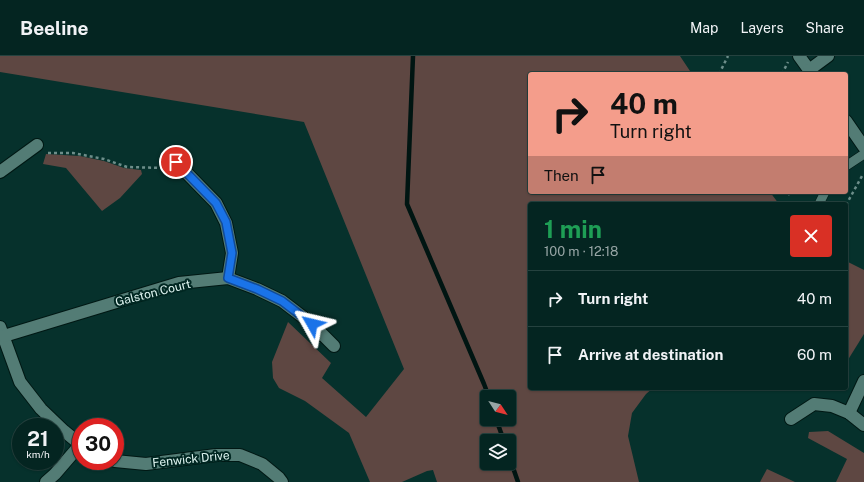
<!DOCTYPE html>
<html lang="en">
<head>
<meta charset="utf-8">
<style>
  body { margin:0; font-family:"Public Sans",sans-serif; background:#12312e; color:#f1f3f6; height:100vh; display:flex; flex-direction:column; font-size:15px; white-space:nowrap }
  * { box-sizing:border-box; margin:0 }
  p { font-size:13px; color:#97a5a5 }
  .icon { flex:none; width:22px; height:22px; fill:none; stroke:currentColor; stroke-width:2; stroke-linecap:round; stroke-linejoin:round }
  .map { position:relative; flex:1; overflow:hidden }
  .sheet { position:absolute; left:528px; top:146px; width:320px; height:188px; display:flex; flex-direction:column; background:#042521; border-radius:4px; box-shadow:0 1px 3px #0004,0 0 0 1px #25423f }
  .sheet>* { flex:none }
  .guide { position:absolute; left:528px; top:16px; width:320px; height:122px; border-radius:4px; box-shadow:0 1px 3px #0004,0 0 0 1px #25423f; background:#f49d8b; color:#111; overflow:hidden }
  .needle { width:26px; rotate:126deg }
  .controls { position:absolute; left:480px; top:334px; display:grid; gap:8px }
  .controls a { display:grid; place-items:center; width:36px; height:36px; border-radius:4px; background:#042521; box-shadow:0 1px 3px #0004,0 0 0 1px #25423f; font-size:20px }
  .speed { position:absolute; left:12px; top:362px; display:flex; gap:8px; font-size:20px; font-weight:700; text-align:center }
  .speed>* { display:grid; place-content:center; width:52px; height:52px; border-radius:50%; background:#042521; box-shadow:0 1px 3px #0004,0 0 0 1px #25423f; line-height:1 }
  .speed small { font-size:10px; font-weight:400 }
  .speed .limit { border:6px solid #d22; background:#fff; color:#111 }
  .pin { position:absolute; display:grid; place-items:center; width:34px; height:34px; color:#fff; margin:-17px; border:2px solid #fff; border-radius:50%; box-shadow:0 1px 4px #0007 }
  .me { position:absolute; width:44px; margin:-22px; rotate:307deg; stroke-linejoin:round; filter:drop-shadow(0 0 3px #0008) }
  .turn { display:flex; align-items:center; gap:14px; height:84px; padding:0 16px; font-size:18px }
  .turn .icon { width:52px; height:52px; stroke-width:2.5 }
  .turn b { display:block; font-size:28px; line-height:34px }
  .then { display:flex; align-items:center; height:38px; padding:0 16px; background:#0003; gap:8px; font-size:15px }
  .round { display:grid; place-items:center; flex:none; width:42px; height:42px; border-radius:4px; background:#12312e }
  .head { display:flex; align-items:center; justify-content:space-between; height:68px; padding:0 16px }
  h1 { font-size:24px; font-weight:700; line-height:30px; color:#1e9e55 }
  ul { padding:0; list-style:none }
  li { display:flex; align-items:center; gap:12px; height:56px; padding:0 16px; border-top:1px solid #25423f }
  li div { flex:1 }
  li b { display:block; font-size:15px }
  li em { font-style:normal }
  header { display:flex; align-items:center; gap:24px; box-sizing:border-box; height:56px; padding:0 20px; background:#042521; border-bottom:1px solid #25423f }
  header strong { font-size:19px }
  nav { display:flex; gap:22px; margin-inline-start:auto; font-size:14px }
  .map>svg:first-child { display:block }
</style>
</head>
<body>
<header>
<strong>Beeline</strong>
<nav><a>Map</a><a>Layers</a><a>Share</a></nav>
</header>
<div class="map">
<svg width="864" height="426" viewBox="0 0 864 426">
  <rect width="100%" height="100%" fill="#06312c"/>
  <!-- green -->
  <g fill="#5e4742" fill-rule="evenodd">
    <path d="M0,0h680l12,18h-162v118h240l9,12h-249v184h123l-7,6 -14,19 -4,23 11,46h-202l-4,-12 -6,1 -25,11h-32l-21,-49 -44,-32 -26,-13 -6,-10 -1,-16 16,-40 43,41 -9,15 44,39 38,-48 -100,-247 -304,-50zM487,341h22v22h-22zM487,385h22v22h-22z"/>
    <polygon points="46,98 80,100 104,105 124,112 141,114 142,118 120,142 102,155 66,112 43,108"/>
    <polygon points="846,205 864,214 864,278 846,307"/>
    <polygon points="828,375 864,397 864,426 836,426 847,403 808,382 809,376"/>
    <polygon points="767,413 795,426 760,426"/>
  </g>
  <g fill="none" stroke-linecap="round" stroke-linejoin="round">
    <!-- stream -->
    <g stroke="#001512" stroke-width="4.5">
      <polyline points="413,0 407,148 484,328 489,341"/>
      <polyline points="496,363 504,385"/>
      <polyline points="509,400 518,426"/>
    </g>
    <!-- service casing -->
    <g stroke="#001814" stroke-width="10">
      <g id="service">
        <polyline points="846,110 864,98"/>
        <polyline points="819,148 825,136"/>
      </g>
    </g>
    <!-- minor casing -->
    <g stroke="#001814" stroke-width="14">
      <g id="minor">
        <polyline points="799,0 812,18"/>
        <polyline points="809,14 828,0"/>
        <polyline points="846,65 864,91"/>
        <polyline points="176,106 216,147 226,167 232,197 228,222"/>
        <polyline points="0,116 37,89"/>
        <polyline points="0,271 20,326 41,353 64,375 81,389"/>
        <polyline points="4,280 179,227 228,222 257,233 282,245 312,268 334,290"/>
        <polyline points="849,357 864,325"/>
        <polyline points="791,363 814,348 832,350 849,357 864,369"/>
        <polyline points="115,405 146,408 216,399 240,399 262,408 279,422 282,426"/>
        <polyline points="46,426 55,418 80,389"/>
      </g>
    </g>
    <!-- path -->
    <g stroke="#6d8e8a" stroke-width="2.5" stroke-dasharray="3 3" stroke-linecap="butt">
      <polyline points="719,18 728,0"/>
      <polyline points="782,18 788,6"/>
      <polyline points="48,97 73,97 104,103 127,111 165,112"/>
      <polyline points="788,139 790,136"/>
      <polyline points="846,149 862,120 864,118"/>
    </g>
    <!-- service -->
    <use href="#service" stroke="#537c75" stroke-width="9"/>
    <!-- minor -->
    <use href="#minor" stroke="#537c75" stroke-width="12"/>
  </g>
  <g fill="none" stroke-linecap="round" stroke-linejoin="round">
    <!-- route casing -->
    <g stroke="#114b97" stroke-width="10">
      <polyline id="route" points="176,106 216,147 226,166 232,197 228,222 257,233 282,245 312,268"/>
    </g>
    <!-- route -->
    <use href="#route" stroke="#1a73e8" stroke-width="7"/>
  </g>
  <g text-anchor="middle" stroke-width="4" stroke-linejoin="round" paint-order="stroke">
    <!-- street labels -->
    <g font-size="12" fill="#ddf3ef" stroke="#002722">
      <text transform="translate(153 237) rotate(-14)" y="4">Galston Court</text>
      <text transform="translate(191 403) rotate(-6)" y="4">Fenwick Drive</text>
    </g>
  </g>
</svg>
<div class="controls">
<a><svg class="needle" viewBox="-14 -14 28 28"><path d="M0-13l5 13h-10z" fill="#e53935"/><path d="M0 13l5-13h-10z" fill="#97a5a5"/></svg></a>
<a><svg class="icon" aria-label="layers" viewBox="0 0 24 24"><path d="M12 4l9 5-9 5-9-5zM3 14l9 5 9-5"/></svg></a>
</div>
<div class="speed"><div>21<small>km/h</small></div><div class="limit">30</div></div>
<div class="pin" style="left:176px;top:106px;background:#d93025"><svg class="icon" aria-label="arrive" viewBox="0 0 24 24"><path d="M6 21V4h12l-3 4 3 4H6"/></svg></div>
<svg class="me" style="left:312px;top:268px" viewBox="-20 -20 40 40"><path d="M0-17L14 15 0 8-14 15z" fill="#1a73e8" stroke="#fff" stroke-width="4"/></svg>
<div class="guide">
<div class="turn"><svg class="icon" aria-label="right" viewBox="0 0 24 24"><path d="M7 20v-9h11M14 6l5 5-5 5"/></svg><div><b>40 m</b>Turn right</div></div>
<div class="then">Then<svg class="icon" aria-label="arrive" viewBox="0 0 24 24"><path d="M6 21V4h12l-3 4 3 4H6"/></svg></div>
</div>
<section class="sheet">
<div class="head"><div><h1>1 min</h1><p>100 m · 12:18</p></div><a class="round" style="background:#d93025;color:#fff"><svg class="icon" aria-label="close" viewBox="0 0 24 24"><path d="M6 6l12 12M18 6L6 18"/></svg></a></div>
<ul>
<li><svg class="icon" aria-label="right" viewBox="0 0 24 24"><path d="M7 20v-9h11M14 6l5 5-5 5"/></svg><div><b>Turn right</b></div><em>40 m</em></li>
<li><svg class="icon" aria-label="arrive" viewBox="0 0 24 24"><path d="M6 21V4h12l-3 4 3 4H6"/></svg><div><b>Arrive at destination</b></div><em>60 m</em></li>
</ul>
</section>
</div>
</body>
</html>
